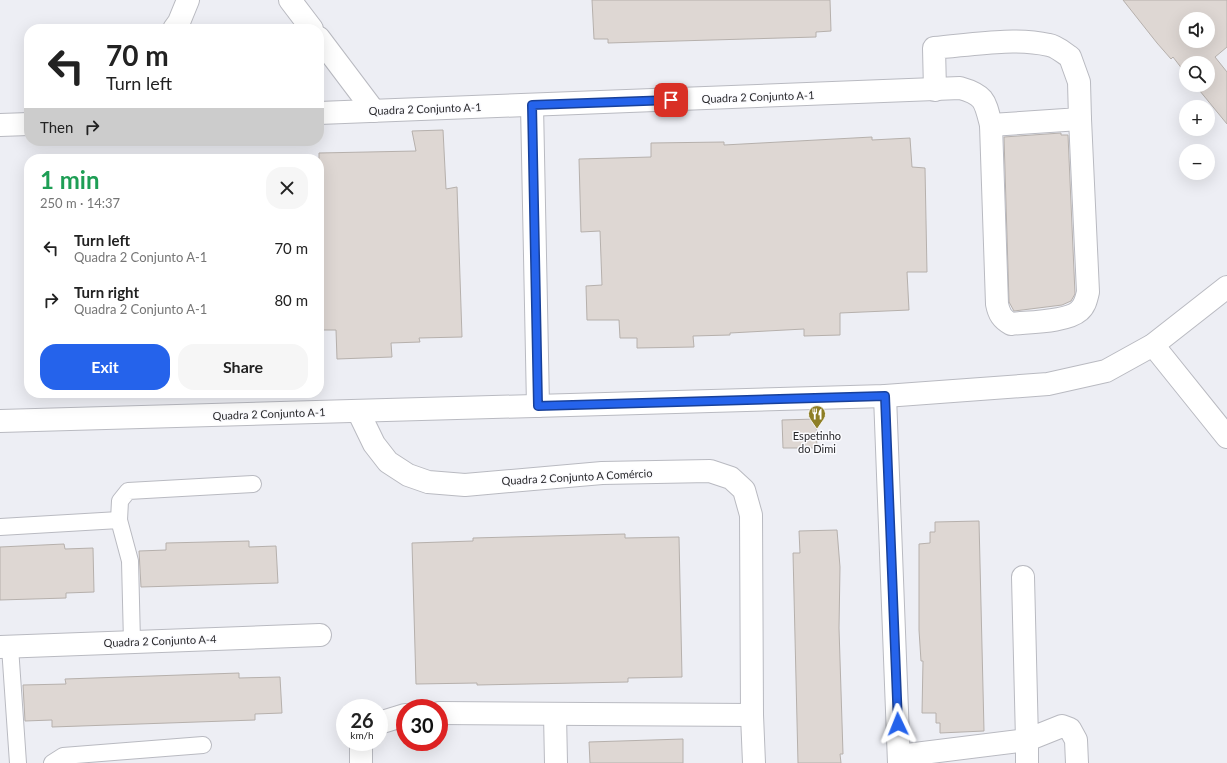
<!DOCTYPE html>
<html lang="en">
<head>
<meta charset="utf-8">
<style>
  body { margin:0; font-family:Lato,sans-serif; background:#f6f6f6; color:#222; height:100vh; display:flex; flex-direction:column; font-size:15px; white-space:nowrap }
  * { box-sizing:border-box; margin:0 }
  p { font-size:13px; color:#767676 }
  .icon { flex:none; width:22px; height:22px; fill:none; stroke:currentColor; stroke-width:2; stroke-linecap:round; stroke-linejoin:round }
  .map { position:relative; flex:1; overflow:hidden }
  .drawer { position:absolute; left:24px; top:154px; width:300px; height:244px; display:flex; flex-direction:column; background:#fff; border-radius:16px; box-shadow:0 4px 16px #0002 }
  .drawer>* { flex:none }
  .guide { position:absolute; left:24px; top:24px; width:300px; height:122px; border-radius:16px; box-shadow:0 4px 16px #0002; background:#fff; color:#222; overflow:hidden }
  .buttons { position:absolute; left:1179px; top:12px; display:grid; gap:8px }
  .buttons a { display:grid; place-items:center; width:36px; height:36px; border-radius:50%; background:#fff; box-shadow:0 4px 16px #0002; font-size:20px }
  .speed { position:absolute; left:336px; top:699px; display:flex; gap:8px; font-size:20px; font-weight:700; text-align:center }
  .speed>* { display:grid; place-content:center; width:52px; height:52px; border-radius:50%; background:#fff; box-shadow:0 4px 16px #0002; line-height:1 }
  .speed small { font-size:10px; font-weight:400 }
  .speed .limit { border:6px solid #d22; background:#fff; color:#111 }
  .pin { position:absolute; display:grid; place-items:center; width:34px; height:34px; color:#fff; margin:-17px; border-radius:8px; box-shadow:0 2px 6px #0006 }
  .me { position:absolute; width:44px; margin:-22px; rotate:358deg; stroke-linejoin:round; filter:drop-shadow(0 0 3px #0008) }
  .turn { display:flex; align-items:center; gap:14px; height:84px; padding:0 16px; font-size:18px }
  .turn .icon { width:52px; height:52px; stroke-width:2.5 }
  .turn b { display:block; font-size:28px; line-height:34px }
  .then { display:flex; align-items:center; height:38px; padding:0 16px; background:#0003; gap:8px; font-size:15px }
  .round { display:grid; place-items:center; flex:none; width:42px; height:42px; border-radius:16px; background:#f6f6f6 }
  .headline { display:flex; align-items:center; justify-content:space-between; height:68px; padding:0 16px }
  h1 { font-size:24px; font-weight:700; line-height:30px; color:#1e9e55 }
  .primary-button { display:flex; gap:8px; margin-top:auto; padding:8px 16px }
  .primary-button a { flex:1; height:46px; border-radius:16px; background:#2563eb; color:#fff; font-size:16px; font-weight:700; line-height:46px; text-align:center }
  .primary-button a+a { background:#f6f6f6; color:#222 }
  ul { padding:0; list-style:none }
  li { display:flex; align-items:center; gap:12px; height:52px; padding:0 16px }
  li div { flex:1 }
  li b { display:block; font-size:15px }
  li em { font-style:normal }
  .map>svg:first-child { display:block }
</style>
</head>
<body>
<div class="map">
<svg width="1227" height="763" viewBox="0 0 1227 763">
  <rect width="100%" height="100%" fill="#edeef4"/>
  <!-- building -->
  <g fill="#ded7d3" stroke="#b6b0ac" fill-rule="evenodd">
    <polygon points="592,0 830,0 831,31 816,32 816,37 608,43 608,39 594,39"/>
    <path d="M1123,0h104v47l-12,10 12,15v52l-32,-39h13v-22h-22v11l-13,-17 -2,2 -14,-16zM1186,19h22v22h-22z"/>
    <polygon points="443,130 446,189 457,187 462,337 419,338 420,342 391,343 392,357 337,359 336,330 319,330 319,153 416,151 412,131"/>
    <polygon points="1061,133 1061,135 1068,135 1075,294 1071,301 1062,305 1014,311 1009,302 1004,137"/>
    <polygon points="872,137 872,140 910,138 912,167 925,168 927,272 907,272 909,310 840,313 840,335 804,336 804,329 730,333 730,335 693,336 694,347 637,348 637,338 620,338 619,320 587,320 586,286 602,285 600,231 581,232 579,159 651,157 651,143 724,142 724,145"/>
    <polygon points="816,419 817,448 783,448 782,420"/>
    <polygon points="979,521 984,731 940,733 940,723 936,723 936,713 922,713 923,661 921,661 919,630 919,544 930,543 930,532 935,532 935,522"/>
    <polygon points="837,530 840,567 839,628 843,754 840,754 841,763 798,763 793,553 800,553 799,531"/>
    <polygon points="625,534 625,538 679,537 682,677 628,678 628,682 477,685 477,683 416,684 412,543 473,541 473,538"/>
    <polygon points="249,541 249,547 276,546 278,583 141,587 139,551 166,550 166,543"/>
    <polygon points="64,544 65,549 93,548 94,592 66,593 66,598 0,600 0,547"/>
    <polygon points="239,673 239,678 280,677 282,713 255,714 255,720 52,727 52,720 25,721 23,685 66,684 65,679"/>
    <polygon points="683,739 683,763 590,763 589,742"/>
  </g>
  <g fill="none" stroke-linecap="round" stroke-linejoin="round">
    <!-- service casing -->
    <g stroke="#b9bac1" stroke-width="18">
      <g id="service">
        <polyline points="119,520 120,501 128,491 253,484"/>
        <polyline points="0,527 119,520 130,561 132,642"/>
        <polyline points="10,647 18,763"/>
        <polyline points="52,763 63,756 203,745"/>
      </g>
    </g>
    <!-- minor casing -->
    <g stroke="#b9bac1" stroke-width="24">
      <g id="minor">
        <polyline points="290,0 312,29"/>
        <polyline points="174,29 179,22 188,0"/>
        <polyline points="319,38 374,111"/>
        <path d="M935,90l-1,-42c37,-3 78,-11 115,-3 7,1 15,8 21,12l9,25 1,37 -89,6"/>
        <polyline points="532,105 538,406"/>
        <path d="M319,113l641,-25c25,7 25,13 31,37l6,179c2,10 5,15 14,20 16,-2 56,-2 68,-13 6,-5 7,-11 9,-19l-8,-173"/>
        <polyline points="0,125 29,124"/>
        <polyline points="1153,345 1227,437"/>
        <polyline points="885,396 899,763"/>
        <polyline points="358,411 374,444 388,462 408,475 428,482 465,485 602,473 710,471 731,478 744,490 751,515 752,715 754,763"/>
        <polyline points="0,421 885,396 1048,384 1106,371 1153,345 1227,287"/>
        <polyline points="1023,577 1027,740 1062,726 1070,729 1076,740 1077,763"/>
        <polyline points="0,647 320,635"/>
        <polyline points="439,713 752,715"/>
        <polyline points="555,714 556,763"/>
        <polyline points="379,723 405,715"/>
        <polyline points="899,756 1027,740 1027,763"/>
        <polyline points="361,763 361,742"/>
      </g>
    </g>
    <!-- service -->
    <use href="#service" stroke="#fff" stroke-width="16"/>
    <!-- minor -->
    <use href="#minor" stroke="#fff" stroke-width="22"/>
  </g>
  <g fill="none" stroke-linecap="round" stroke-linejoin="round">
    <!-- route casing -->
    <g stroke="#184099" stroke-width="10">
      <polyline id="route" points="671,100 532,105 538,406 885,396 898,724"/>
    </g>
    <!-- route -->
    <use href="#route" stroke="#2563eb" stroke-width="7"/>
  </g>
  <!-- icons -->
  <defs>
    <g id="restaurant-pin" transform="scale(0.9)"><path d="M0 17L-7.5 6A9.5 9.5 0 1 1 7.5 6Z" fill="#8e7f26" stroke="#fbfbfe"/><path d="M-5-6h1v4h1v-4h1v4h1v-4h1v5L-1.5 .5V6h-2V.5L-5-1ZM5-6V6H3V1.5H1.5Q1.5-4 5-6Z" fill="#fff"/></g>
  </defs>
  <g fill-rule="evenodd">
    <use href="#restaurant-pin" x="817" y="414"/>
  </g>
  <g text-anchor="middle" stroke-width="3" stroke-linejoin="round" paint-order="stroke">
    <!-- street labels -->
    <g font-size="11" fill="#28282b" stroke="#fbfbfe">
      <text transform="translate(758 97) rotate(-2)" y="4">Quadra 2 Conjunto A-1</text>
      <text transform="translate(425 109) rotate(-2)" y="4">Quadra 2 Conjunto A-1</text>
      <text transform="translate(269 414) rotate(-2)" y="4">Quadra 2 Conjunto A-1</text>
      <text transform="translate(577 477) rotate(-3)" y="4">Quadra 2 Conjunto A Comércio</text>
      <text transform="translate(160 641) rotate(-2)" y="4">Quadra 2 Conjunto A-4</text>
    </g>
    <!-- poi labels -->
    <g font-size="11" fill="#28282b" stroke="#fbfbfe">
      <text x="817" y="440">Espetinho<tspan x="817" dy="13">do Dimi</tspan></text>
    </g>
  </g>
</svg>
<div class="buttons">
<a><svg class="icon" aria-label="sound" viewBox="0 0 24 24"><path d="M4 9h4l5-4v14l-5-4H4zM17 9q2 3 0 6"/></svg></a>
<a><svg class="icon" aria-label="search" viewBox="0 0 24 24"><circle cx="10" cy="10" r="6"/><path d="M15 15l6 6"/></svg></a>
<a>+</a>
<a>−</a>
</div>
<div class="speed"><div>26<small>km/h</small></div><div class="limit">30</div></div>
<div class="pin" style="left:671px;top:100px;background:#d93025"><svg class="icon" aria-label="arrive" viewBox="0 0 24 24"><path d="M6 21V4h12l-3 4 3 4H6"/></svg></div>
<svg class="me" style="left:898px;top:724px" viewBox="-20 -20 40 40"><path d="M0-17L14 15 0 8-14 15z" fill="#2563eb" stroke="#fff" stroke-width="4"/></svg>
<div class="guide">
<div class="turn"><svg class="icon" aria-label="left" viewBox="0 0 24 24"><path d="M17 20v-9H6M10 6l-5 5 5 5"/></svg><div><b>70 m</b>Turn left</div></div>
<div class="then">Then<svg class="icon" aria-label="right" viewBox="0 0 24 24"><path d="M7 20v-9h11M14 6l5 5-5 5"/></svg></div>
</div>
<section class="drawer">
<div class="headline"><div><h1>1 min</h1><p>250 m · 14:37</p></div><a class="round"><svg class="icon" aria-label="close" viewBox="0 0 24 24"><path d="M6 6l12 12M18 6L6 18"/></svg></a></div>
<ul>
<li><svg class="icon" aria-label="left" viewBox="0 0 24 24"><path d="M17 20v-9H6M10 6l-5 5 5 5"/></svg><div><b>Turn left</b><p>Quadra 2 Conjunto A-1</p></div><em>70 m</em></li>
<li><svg class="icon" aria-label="right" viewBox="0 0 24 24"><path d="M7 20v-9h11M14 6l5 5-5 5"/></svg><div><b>Turn right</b><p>Quadra 2 Conjunto A-1</p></div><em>80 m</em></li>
</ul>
<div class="primary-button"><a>Exit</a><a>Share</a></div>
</section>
</div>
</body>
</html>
